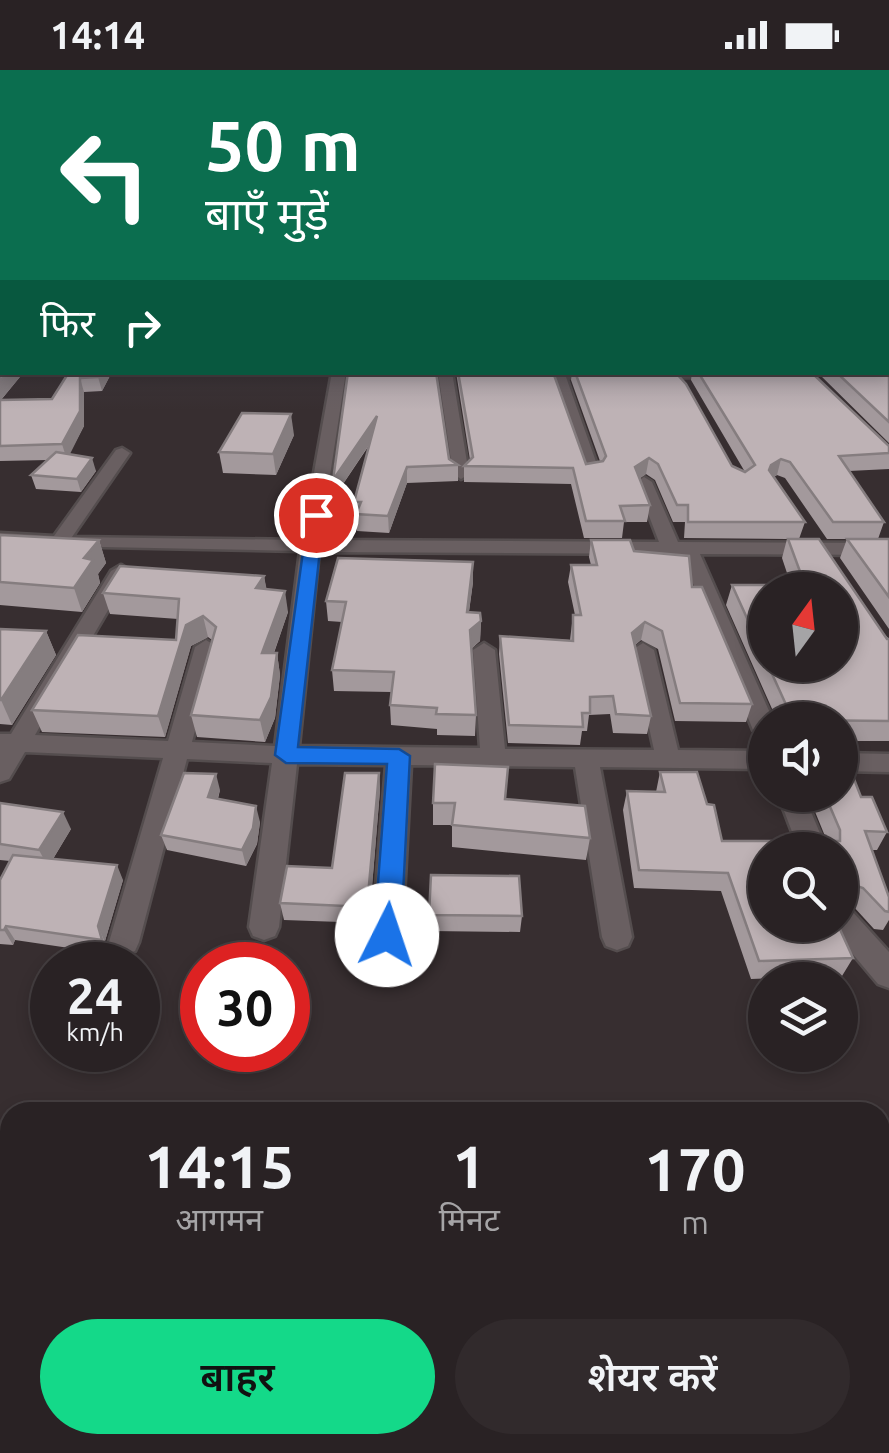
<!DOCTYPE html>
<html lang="hi">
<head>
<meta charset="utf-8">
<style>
  body { margin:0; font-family:Ubuntu,"Noto Sans Devanagari",sans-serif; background:#312a2c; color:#f1f3f6; height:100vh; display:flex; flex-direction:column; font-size:38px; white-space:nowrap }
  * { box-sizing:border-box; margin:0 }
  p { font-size:32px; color:#a5a4a6 }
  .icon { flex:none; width:55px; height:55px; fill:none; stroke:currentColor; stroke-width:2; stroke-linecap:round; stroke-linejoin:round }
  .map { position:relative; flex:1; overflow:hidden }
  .panel { position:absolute; left:0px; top:1032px; width:890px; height:352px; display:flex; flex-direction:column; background:#292224; border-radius:30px 30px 0 0; box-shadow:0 5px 15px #0003,0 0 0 2px #453f41 }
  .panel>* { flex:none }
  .hud { position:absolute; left:0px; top:0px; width:890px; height:305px; box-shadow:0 5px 15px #0003,0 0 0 2px #453f41; background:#0b6e4f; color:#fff; overflow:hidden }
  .needle { width:65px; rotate:15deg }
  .buttons { position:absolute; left:748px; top:502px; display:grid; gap:20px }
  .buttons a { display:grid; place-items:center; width:110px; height:110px; border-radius:50%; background:#292224; box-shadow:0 5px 15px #0003,0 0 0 2px #453f41; font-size:50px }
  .speed { position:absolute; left:30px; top:872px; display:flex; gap:20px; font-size:50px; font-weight:700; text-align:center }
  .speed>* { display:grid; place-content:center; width:130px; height:130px; border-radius:50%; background:#292224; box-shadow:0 5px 15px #0003,0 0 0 2px #453f41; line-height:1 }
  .speed small { font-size:25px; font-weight:400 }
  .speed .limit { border:15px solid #d22; background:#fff; color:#111 }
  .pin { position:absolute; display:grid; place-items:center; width:85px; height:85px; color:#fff; margin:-42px; border:5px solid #fff; border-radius:50%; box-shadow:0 2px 10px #0007 }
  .me { position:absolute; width:110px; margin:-55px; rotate:4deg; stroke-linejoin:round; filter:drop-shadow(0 0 8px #0008) }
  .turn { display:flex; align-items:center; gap:35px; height:210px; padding:0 40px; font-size:45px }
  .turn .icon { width:130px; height:130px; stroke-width:2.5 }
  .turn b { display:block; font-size:70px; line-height:85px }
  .then { display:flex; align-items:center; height:95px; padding:0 40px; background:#0003; gap:20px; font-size:38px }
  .eta { display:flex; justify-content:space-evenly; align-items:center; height:170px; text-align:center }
  .eta b { font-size:60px; font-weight:600; line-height:70px }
  .cta { display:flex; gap:20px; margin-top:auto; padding:20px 40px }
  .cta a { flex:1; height:115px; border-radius:60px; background:#14d989; color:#111; font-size:40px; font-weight:600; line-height:115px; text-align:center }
  .cta a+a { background:#312a2c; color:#f1f3f6 }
  .status { display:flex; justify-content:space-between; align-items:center; height:70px; padding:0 50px; background:#292224; direction:ltr }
  .status svg { height:28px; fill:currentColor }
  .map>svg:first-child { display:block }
</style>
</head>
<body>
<div class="status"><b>14:14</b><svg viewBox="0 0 49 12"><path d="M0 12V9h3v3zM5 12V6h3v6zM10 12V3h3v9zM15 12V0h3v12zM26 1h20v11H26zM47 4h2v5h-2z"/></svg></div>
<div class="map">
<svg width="889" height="1383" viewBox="0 0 889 1383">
  <rect width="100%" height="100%" fill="#372e30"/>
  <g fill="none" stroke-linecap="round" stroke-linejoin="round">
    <!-- minor casing -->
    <g stroke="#544d4e" stroke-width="5">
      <g id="minor">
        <rect x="888" y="155" width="1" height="6"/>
        <rect x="888" y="294" width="1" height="8"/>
        <polygon points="332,302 346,302 320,470 659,472 636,412 644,407 652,412 678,472 889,473 889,485 700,484 773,650 765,650 765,668 753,660 681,484 319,482 299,676 480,678 473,580 484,573 495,580 505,679 654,680 632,580 643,573 654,580 678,680 765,681 765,699 600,697 632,867 628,876 617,880 606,876 602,867 575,697 411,695 402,865 398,874 387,878 376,874 372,865 386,695 297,694 279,857 275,866 264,870 253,866 249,857 272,693 187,689 139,872 135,881 124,885 113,881 109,872 163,688 25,682 9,709 0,712 0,664 11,664 111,501 121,495 131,501 35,665 168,671 195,577 206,570 217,577 192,672 275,676 300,481 0,475 0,463 54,466 116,380 122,378 130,383 72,467 302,470"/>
        <polygon points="438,302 452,302 469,404 461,409 453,404"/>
        <polygon points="548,302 611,304 604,308 566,307 600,403 598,407 584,403 552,306"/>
        <polygon points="775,302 769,306 644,308 637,304"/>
        <polygon points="840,683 889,684 889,702 840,701"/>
        <polygon points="778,725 804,725 827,780 799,780"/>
        <polygon points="840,836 850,839 889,882 889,918 878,914 830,857 840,855"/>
      </g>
    </g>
    <!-- minor -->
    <use href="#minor" fill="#695f61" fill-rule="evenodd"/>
  </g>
  <!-- wall -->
  <g fill="#a3999c" fill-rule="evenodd">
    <polygon points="0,147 2,147 2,302 24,302 1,330 52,329 69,302 112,302 102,321 84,322 84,356 69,384 96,401 81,422 36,419 31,405 48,390 0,391"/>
    <polygon points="889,301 889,373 817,302 888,302"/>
    <polygon points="436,302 449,389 458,395 458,411 407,413 389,463 357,461 354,432 370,374 335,426 333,410"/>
    <path d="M456,302h97l33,92 14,-3 -29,-81 1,-8h103l57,94 13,6 -54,-92 1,-8h119l78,74v23l-40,2 35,51 -6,17h11v90l-49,-71 7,-19h-20l-42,-61 -8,-3 -3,2 31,45 -6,17 90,100v102h-49v-21h-63l-51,-115 6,-20h59l-9,-27 5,-19 -103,-1 1,-16h-12l-18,-42 -9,-6 -6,4 10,27 -3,17h-23l-2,16h-38l-13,-54 -107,-2v-16l6,-6zM765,520l75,75h-75z"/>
    <polygon points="294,365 276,405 223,403 219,382"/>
    <polygon points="0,465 99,470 106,493 98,504 100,513 82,542 0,535"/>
    <polygon points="591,470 634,481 692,517 752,634 746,652 675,651 658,579 641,570 635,575 651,646 647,664 613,663 610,644 589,645 587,661 582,661 580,675 508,673 499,584 500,566 570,570 573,545 575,545 568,512 571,495 591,495 589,487"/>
    <polygon points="473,492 473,512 469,542 481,551 480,571 471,579 476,645 475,666 437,665 437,659 391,655 390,635 391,622 334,621 332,600 342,552 328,551 326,531"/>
    <polygon points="264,506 266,519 288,542 274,583 277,583 280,605 275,648 265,672 197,667 191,645 212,570 208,567 191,576 165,667 42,662 32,640 176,570 178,549 110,544 103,523"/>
    <polygon points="0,559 46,561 56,585 12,655 0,654"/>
    <polygon points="660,702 707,734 722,771 827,771 809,727 810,725 861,727 887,762 877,780 872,780 889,827 889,850 883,860 874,859 853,836 846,834 840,845 765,780 853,888 842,906 751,909 721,821 634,818 623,740 627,721 656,722"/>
    <polygon points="379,703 380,720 369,853 284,850 280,833 332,798"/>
    <polygon points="220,720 218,729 260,752 257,774 246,796 167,780 161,765"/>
    <polygon points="506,729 590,768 586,790 452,777 452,755 433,755 433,733"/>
    <polygon points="0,733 71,759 53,789 123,810 105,871 110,884 15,870 13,875 0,874 0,810 10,791 0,790"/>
    <polygon points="429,845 522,846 520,862 430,861"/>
  </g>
  <!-- shaded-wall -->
  <g fill="#857d7f">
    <polygon points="8,302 24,302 0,331 0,311"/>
    <polygon points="101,302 112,302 102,321 98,307"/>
    <polygon points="80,308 84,322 84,356 67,390 62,374"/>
    <polygon points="291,344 294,365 276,405 273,384"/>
    <polygon points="377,346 378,361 335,426 333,410"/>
    <polygon points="92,388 96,401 81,422 77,409"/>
    <polygon points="649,388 646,404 632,413 635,397"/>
    <polygon points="781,389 777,405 766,411 771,395"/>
    <polygon points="407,397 407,413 389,463 388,446"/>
    <polygon points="99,470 106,493 98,504 100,513 82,542 74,518 84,488"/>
    <polygon points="473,492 473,512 466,562 467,542"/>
    <polygon points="264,506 268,526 256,518"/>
    <polygon points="285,521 288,542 266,605 262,583"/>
    <polygon points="203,546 208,567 191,576 165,667 158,646 186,555"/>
    <polygon points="481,551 480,571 469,580 470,560"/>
    <polygon points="645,552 641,570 628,581 632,563"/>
    <polygon points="46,561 56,585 12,655 1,630"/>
    <polygon points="277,583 280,605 275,648 265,672 260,650"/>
    <polygon points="379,703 380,720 369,853 367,837"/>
    <polygon points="216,704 220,720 213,743 208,727"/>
    <polygon points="256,736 260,752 257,774 246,796 242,780"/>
    <polygon points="63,742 71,759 48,797 39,780"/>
    <polygon points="117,795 123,810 105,871 110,884 98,856"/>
    <polygon points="6,856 15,870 13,875 4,860"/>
  </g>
  <!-- building -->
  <g fill="#beb2b5" stroke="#857d7f" stroke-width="2.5">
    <polygon points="1,147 2,302 8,302 0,311 0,151"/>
    <polygon points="888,299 889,301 889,352 836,302 888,302"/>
    <polygon points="69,302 101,302 98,307 80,308 80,341 62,374 0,376 0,330 52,329"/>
    <polygon points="436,302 449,389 458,395 407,397 388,446 356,444 361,432 354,432 377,346 333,410 348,302"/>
    <polygon points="458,302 553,302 586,394 603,391 606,386 575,302 675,302 686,314 732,396 745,402 755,395 698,302 811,302 889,376 889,383 839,386 884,452 833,452 790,392 781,389 771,395 769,400 805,452 688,452 688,435 677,435 658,394 649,388 635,397 650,435 620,436 625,451 586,451 573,398 464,396 473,387"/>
    <polygon points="242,343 291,344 273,384 219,382"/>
    <polygon points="56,382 92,388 77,409 31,405"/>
    <polygon points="0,465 99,470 84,488 93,490 74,518 0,512"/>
    <polygon points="788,469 819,469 887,569 889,569 889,651 793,650 768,595 840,595 840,520 765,520 765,588 732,515 805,515"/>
    <polygon points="847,469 889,469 889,527"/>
    <polygon points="591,470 630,470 634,481 689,486 692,517 702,517 752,634 680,633 662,561 645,552 632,563 651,646 616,644 613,626 590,627 590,643 582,643 583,657 509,655 500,566 573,571 573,545 581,545 571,495 597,495"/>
    <polygon points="338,488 473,492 467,542 480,543 481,551 470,560 476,645 436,644 437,638 390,635 394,602 332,600 346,532 326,531"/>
    <polygon points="120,496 264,506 256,518 285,521 262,583 277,583 271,627 260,650 191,645 216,557 203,546 186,555 158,646 32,640 78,565 176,570 179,529 103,523"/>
    <polygon points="0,559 46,561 1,630 0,630"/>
    <polygon points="435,694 508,697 505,729 585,736 590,768 452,755 455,733 433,733"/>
    <polygon points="660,702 697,702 707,734 714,735 722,771 840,771 840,760 825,725 840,725 840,709 854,709 861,727 872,727 887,762 865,761 889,827 889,842 885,841 863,818 851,814 846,818 847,834 840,836 840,780 765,780 765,855 838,855 853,888 759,891 728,803 639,800 627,721 665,722"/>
    <polygon points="184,703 216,704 208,727 256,736 253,758 242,780 161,765"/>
    <polygon points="345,703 379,703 367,837 280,833 287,796 332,798"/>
    <polygon points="0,733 63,742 39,780 0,774"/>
    <polygon points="13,785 117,795 98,856 102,870 6,856 4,860 0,860 0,810"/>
    <polygon points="431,805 519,806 522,846 429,845"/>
  </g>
  <!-- sky -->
  <linearGradient id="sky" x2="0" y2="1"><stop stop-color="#1e191a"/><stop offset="0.43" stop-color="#4d4c59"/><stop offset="1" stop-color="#4d4c59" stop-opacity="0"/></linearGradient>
  <rect width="889" height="340" fill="url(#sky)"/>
  <!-- route -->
  <polygon fill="#1a73e8" stroke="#114b97" stroke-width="2.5" points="316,440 324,445 298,677 399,679 410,686 401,865 397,873 387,877 378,873 374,865 387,694 286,693 275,685 308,445"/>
</svg>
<div class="buttons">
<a><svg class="needle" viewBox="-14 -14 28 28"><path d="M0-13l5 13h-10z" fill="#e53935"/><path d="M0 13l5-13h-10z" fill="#a5a4a6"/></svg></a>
<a><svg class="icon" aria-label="sound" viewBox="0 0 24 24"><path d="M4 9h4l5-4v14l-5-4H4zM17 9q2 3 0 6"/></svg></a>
<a><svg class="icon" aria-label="search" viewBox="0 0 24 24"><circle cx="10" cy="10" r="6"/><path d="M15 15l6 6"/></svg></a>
<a><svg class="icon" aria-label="layers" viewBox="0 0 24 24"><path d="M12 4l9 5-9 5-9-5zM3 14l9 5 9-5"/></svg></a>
</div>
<div class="speed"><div>24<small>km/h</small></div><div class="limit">30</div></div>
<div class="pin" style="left:316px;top:445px;background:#d93025"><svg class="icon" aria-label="arrive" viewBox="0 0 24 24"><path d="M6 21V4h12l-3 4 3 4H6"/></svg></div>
<svg class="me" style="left:387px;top:865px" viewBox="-20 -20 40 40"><circle r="19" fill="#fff"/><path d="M0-13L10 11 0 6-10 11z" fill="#1a73e8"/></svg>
<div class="hud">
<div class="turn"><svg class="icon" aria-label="left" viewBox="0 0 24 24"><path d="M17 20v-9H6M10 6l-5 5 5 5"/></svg><div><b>50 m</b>बाएँ मुड़ें</div></div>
<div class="then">फिर<svg class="icon" aria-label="right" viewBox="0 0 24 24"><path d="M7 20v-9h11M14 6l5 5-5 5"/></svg></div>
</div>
<section class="panel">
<div class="eta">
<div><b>14:15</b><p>आगमन</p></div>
<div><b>1</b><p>मिनट</p></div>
<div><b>170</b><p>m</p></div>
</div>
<div class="cta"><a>बाहर</a><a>शेयर करें</a></div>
</section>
</div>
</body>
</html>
